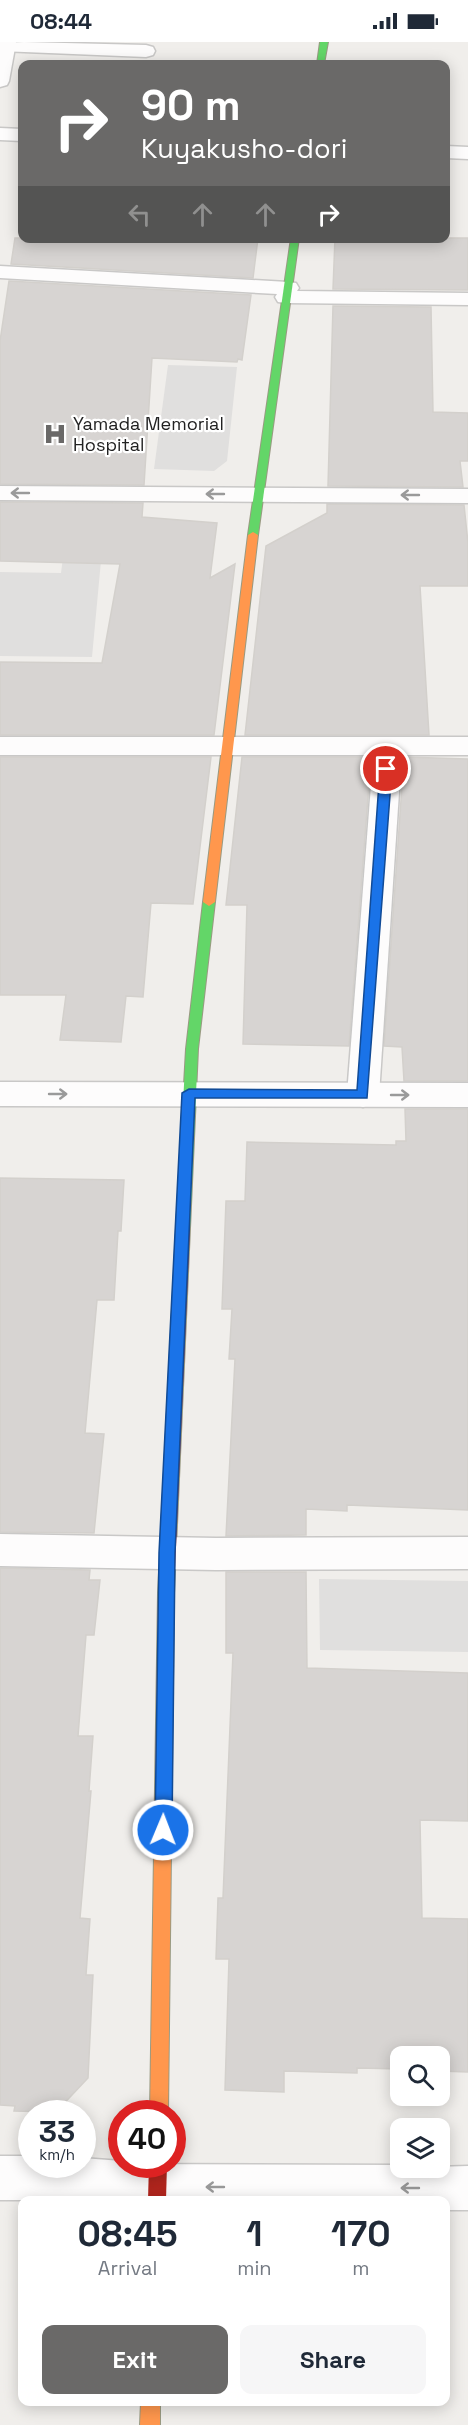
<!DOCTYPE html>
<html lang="en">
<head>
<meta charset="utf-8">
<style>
  body { margin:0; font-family:"Space Grotesk",sans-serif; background:#f6f6f7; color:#1f2937; height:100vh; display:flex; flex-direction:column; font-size:22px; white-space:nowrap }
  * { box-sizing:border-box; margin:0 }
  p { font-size:20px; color:#747a83 }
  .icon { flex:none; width:33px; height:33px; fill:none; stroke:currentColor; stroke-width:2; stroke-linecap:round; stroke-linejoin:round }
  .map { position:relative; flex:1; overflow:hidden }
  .side { position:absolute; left:18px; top:2154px; width:432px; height:210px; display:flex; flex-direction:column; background:#fff; border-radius:12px; box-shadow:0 3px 15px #0003 }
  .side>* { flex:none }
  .hud { position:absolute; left:18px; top:18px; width:432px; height:183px; border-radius:12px; box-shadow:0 3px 15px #0003; background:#6a6968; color:#fff; overflow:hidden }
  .controls { position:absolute; left:390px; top:2004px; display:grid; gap:12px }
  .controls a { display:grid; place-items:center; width:60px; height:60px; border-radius:12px; background:#fff; box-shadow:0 3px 15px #0003; font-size:30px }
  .speed { position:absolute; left:18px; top:2058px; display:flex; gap:12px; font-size:30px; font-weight:700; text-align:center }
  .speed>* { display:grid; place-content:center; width:78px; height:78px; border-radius:50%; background:#fff; box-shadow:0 3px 15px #0003; line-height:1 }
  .speed small { font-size:15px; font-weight:400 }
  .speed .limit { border:9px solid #d22; background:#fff; color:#111 }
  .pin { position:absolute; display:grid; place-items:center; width:51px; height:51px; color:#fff; margin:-26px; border:3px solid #fff; border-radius:50%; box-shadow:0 2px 6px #0007 }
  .me { position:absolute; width:66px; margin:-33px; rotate:1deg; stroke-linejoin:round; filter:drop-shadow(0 0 4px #0008) }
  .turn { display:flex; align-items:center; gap:21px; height:126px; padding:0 24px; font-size:27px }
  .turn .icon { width:78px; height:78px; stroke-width:2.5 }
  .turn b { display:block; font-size:42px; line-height:51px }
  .lanes { display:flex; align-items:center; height:57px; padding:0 24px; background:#0003; justify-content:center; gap:30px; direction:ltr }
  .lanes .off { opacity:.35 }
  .eta { display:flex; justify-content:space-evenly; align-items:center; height:102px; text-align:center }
  .eta b { font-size:36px; font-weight:700; line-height:42px }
  .action { display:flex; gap:12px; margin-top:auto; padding:12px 24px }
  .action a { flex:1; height:69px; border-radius:12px; background:#6a6968; color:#fff; font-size:24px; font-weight:700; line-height:69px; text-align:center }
  .action a+a { background:#f6f6f7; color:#1f2937 }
  .status { display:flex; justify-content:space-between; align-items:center; height:42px; padding:0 30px; background:#fff; direction:ltr }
  .status svg { height:16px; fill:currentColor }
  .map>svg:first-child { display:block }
</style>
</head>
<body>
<div class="status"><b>08:44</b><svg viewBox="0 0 49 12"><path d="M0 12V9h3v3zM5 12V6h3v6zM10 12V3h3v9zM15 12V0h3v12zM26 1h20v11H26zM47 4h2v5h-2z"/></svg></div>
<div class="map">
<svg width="468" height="2383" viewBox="0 0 468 2383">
  <rect width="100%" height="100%" fill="#f0eeeb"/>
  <!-- parking -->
  <g fill="#e0dfde">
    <polygon points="168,323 237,325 227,419 214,429 154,427"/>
    <polygon points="68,476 105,476 92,615 0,614 0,530 61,531"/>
    <polygon points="319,1537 468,1539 468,1610 320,1608"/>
  </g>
  <!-- building -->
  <g fill="#d7d4d2" stroke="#d3d0cc" stroke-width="1.5">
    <polygon points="15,196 258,196 253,236 11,222"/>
    <polygon points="335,196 468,196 468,248 333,247"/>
    <polygon points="9,239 251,253 242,318 238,317 237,320 152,316 144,443 0,442 0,299"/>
    <polygon points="333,264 431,265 433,370 468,371 468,419 460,419 463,445 328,444"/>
    <polygon points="0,460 143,461 142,475 217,481 210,536 235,522 214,693 0,693 0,620 102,621 120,522 0,519"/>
    <polygon points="327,462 464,463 468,501 468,544 420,544 429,693 245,693 266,504 327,471"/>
    <polygon points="0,715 211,715 193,862 151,861 143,955 126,954 121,1000 60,998 66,953 0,953"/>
    <polygon points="242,715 371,715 349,1004 243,1002 247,863 226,863"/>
    <polygon points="404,715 468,717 468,1039 404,1039 402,1005 384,1004"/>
    <polygon points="405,1067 468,1067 468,1468 347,1463 347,1469 306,1467 306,1493 226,1494 235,1317 229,1317 232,1267 222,1267 226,1159 245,1159 247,1100 396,1103 396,1099 406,1099"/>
    <polygon points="0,1136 124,1138 121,1189 118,1189 114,1258 97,1258 85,1391 104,1392 94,1491 0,1490"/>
    <polygon points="0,1526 90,1528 89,1538 100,1538 94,1593 86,1593 78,1694 93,1694 89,1749 91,1749 80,1876 90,1877 86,1933 93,1933 88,2036 56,2070 14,2069 15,2064 0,2063"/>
    <polygon points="226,1530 306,1530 307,1626 468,1631 468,1779 420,1778 422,1876 468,1877 468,2030 440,2029 440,2014 400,2014 400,2027 357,2026 357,2031 284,2029 284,2050 225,2048 229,1917 216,1917 218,1856 223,1856 233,1611 226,1611"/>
  </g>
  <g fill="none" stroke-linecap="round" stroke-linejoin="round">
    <!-- lane casing -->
    <g stroke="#c9c8c7" stroke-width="3">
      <g id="lane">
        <polygon points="24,0 146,3 153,5 155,9 153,13 146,15 0,9 0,1"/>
        <polygon points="0,224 288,240 296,241 299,246 297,249 468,251 468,263 286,261 278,260 275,255 277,252 0,236"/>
        <polygon points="388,696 398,699 402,705 379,1053 374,1061 363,1065 352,1061 347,1053 374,705 378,699"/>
      </g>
    </g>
    <!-- street casing -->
    <g stroke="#c9c8c7" stroke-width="3">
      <g id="street">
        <polygon points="0,0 16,0 9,39 7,43 0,45"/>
        <polygon points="0,86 22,87 22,99 0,98"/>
        <polygon points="446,104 468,105 468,117 446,116"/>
        <polygon points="0,444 468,447 468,461 0,458"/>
        <rect x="0" y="695" width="468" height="18"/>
        <polygon points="0,1040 468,1041 468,1065 0,1064"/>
        <polygon points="0,1492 216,1496 468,1495 468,1527 216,1528 0,1524"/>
        <polygon points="0,2114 32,2114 32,2122 82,2122 82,2116 122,2119 122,2122 400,2123 400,2126 468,2124 468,2168 446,2168 446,2158 0,2158"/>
      </g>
    </g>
    <!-- fast casing -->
    <g stroke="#999a82" stroke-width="2">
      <g id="fast">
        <polygon points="320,0 328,0 324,22 317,22"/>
        <polygon points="291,196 299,196 258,493 253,496 248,493"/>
        <polygon points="209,856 215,860 198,1007 190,1186 188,1190 178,1190 176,1186 186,1007 203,860"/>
      </g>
    </g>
    <!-- slow casing -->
    <g stroke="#999a82" stroke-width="2">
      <g id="slow">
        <polygon points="253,490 258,493 215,860 209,864 203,860 248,493"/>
        <polygon points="166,1544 171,1546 174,1551 168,2072 150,2072 158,1551 161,1546"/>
        <polygon points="141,2360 160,2360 160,2383 140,2383"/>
      </g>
    </g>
    <!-- jam casing -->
    <g stroke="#999a82" stroke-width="2">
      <g id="jam">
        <polygon points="183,1181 188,1182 190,1186 174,1551 171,1556 166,1558 161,1556 158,1551 176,1186 178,1182"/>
        <polygon points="149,2122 167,2122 166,2158 148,2158"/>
      </g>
    </g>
    <!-- lane -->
    <use href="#lane" fill="#fdfcfc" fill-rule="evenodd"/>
    <!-- street -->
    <use href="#street" fill="#fdfcfc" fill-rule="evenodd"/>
    <!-- fast -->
    <use href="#fast" fill="#63d668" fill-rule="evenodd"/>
    <!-- slow -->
    <use href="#slow" fill="#ff974d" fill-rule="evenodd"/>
    <!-- jam -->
    <use href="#jam" fill="#b3261e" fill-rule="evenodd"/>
  </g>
  <!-- one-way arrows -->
  <defs><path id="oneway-shaft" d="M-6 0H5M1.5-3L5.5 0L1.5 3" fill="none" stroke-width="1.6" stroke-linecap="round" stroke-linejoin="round" transform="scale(1.5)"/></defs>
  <g stroke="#9a9a9a">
    <use href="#oneway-shaft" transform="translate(20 451) rotate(-180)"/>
    <use href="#oneway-shaft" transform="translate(215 452) rotate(-180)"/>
    <use href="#oneway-shaft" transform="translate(410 453) rotate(-180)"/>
    <use href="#oneway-shaft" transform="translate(58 1052)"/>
    <use href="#oneway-shaft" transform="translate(400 1053)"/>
    <use href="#oneway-shaft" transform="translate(215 2145) rotate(180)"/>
    <use href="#oneway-shaft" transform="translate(410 2146) rotate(-180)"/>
  </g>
  <!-- route -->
  <polygon fill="#1a73e8" stroke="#114b97" stroke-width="1.5" points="386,723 392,727 367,1056 195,1056 175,1511 172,1788 169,1794 163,1796 157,1794 155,1788 159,1511 182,1051 189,1047 357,1048 380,727"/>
  <!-- icons -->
  <defs>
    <g id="hospital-bare" transform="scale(1.8)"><path d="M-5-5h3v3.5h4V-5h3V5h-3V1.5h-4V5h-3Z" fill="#6a6968" stroke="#fff" stroke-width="2.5" paint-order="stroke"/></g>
  </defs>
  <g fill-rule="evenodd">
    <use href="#hospital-bare" x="55" y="392"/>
  </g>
  <g text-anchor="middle" stroke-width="4.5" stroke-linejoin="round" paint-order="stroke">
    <!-- far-poi labels -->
    <g font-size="18" fill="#222" stroke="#fff" text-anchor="start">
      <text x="73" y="388">Yamada Memorial<tspan x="73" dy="21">Hospital</tspan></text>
    </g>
  </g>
</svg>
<div class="controls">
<a><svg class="icon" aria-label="search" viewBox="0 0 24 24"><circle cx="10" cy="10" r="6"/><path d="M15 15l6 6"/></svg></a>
<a><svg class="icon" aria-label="layers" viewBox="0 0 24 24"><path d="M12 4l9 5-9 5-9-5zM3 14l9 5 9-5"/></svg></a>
</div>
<div class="speed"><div>33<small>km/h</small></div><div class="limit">40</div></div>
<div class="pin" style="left:386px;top:727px;background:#d93025"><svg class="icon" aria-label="arrive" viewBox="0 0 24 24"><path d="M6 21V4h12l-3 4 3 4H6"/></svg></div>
<svg class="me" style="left:163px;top:1788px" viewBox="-20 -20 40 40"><circle r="17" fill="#1a73e8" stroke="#fff" stroke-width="3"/><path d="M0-11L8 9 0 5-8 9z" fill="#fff"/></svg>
<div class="hud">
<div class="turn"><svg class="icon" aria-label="right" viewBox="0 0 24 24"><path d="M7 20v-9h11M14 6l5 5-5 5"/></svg><div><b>90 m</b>Kuyakusho-dori</div></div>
<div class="lanes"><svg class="icon off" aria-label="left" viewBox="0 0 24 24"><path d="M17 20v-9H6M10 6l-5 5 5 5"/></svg><svg class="icon off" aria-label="ahead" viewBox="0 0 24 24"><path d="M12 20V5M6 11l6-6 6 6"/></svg><svg class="icon off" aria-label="ahead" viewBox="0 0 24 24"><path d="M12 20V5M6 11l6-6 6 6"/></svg><svg class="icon" aria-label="right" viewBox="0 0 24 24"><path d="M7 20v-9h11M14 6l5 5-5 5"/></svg></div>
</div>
<section class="side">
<div class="eta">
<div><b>08:45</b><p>Arrival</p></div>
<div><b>1</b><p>min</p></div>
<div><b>170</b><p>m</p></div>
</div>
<div class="action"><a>Exit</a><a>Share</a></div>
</section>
</div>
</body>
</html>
